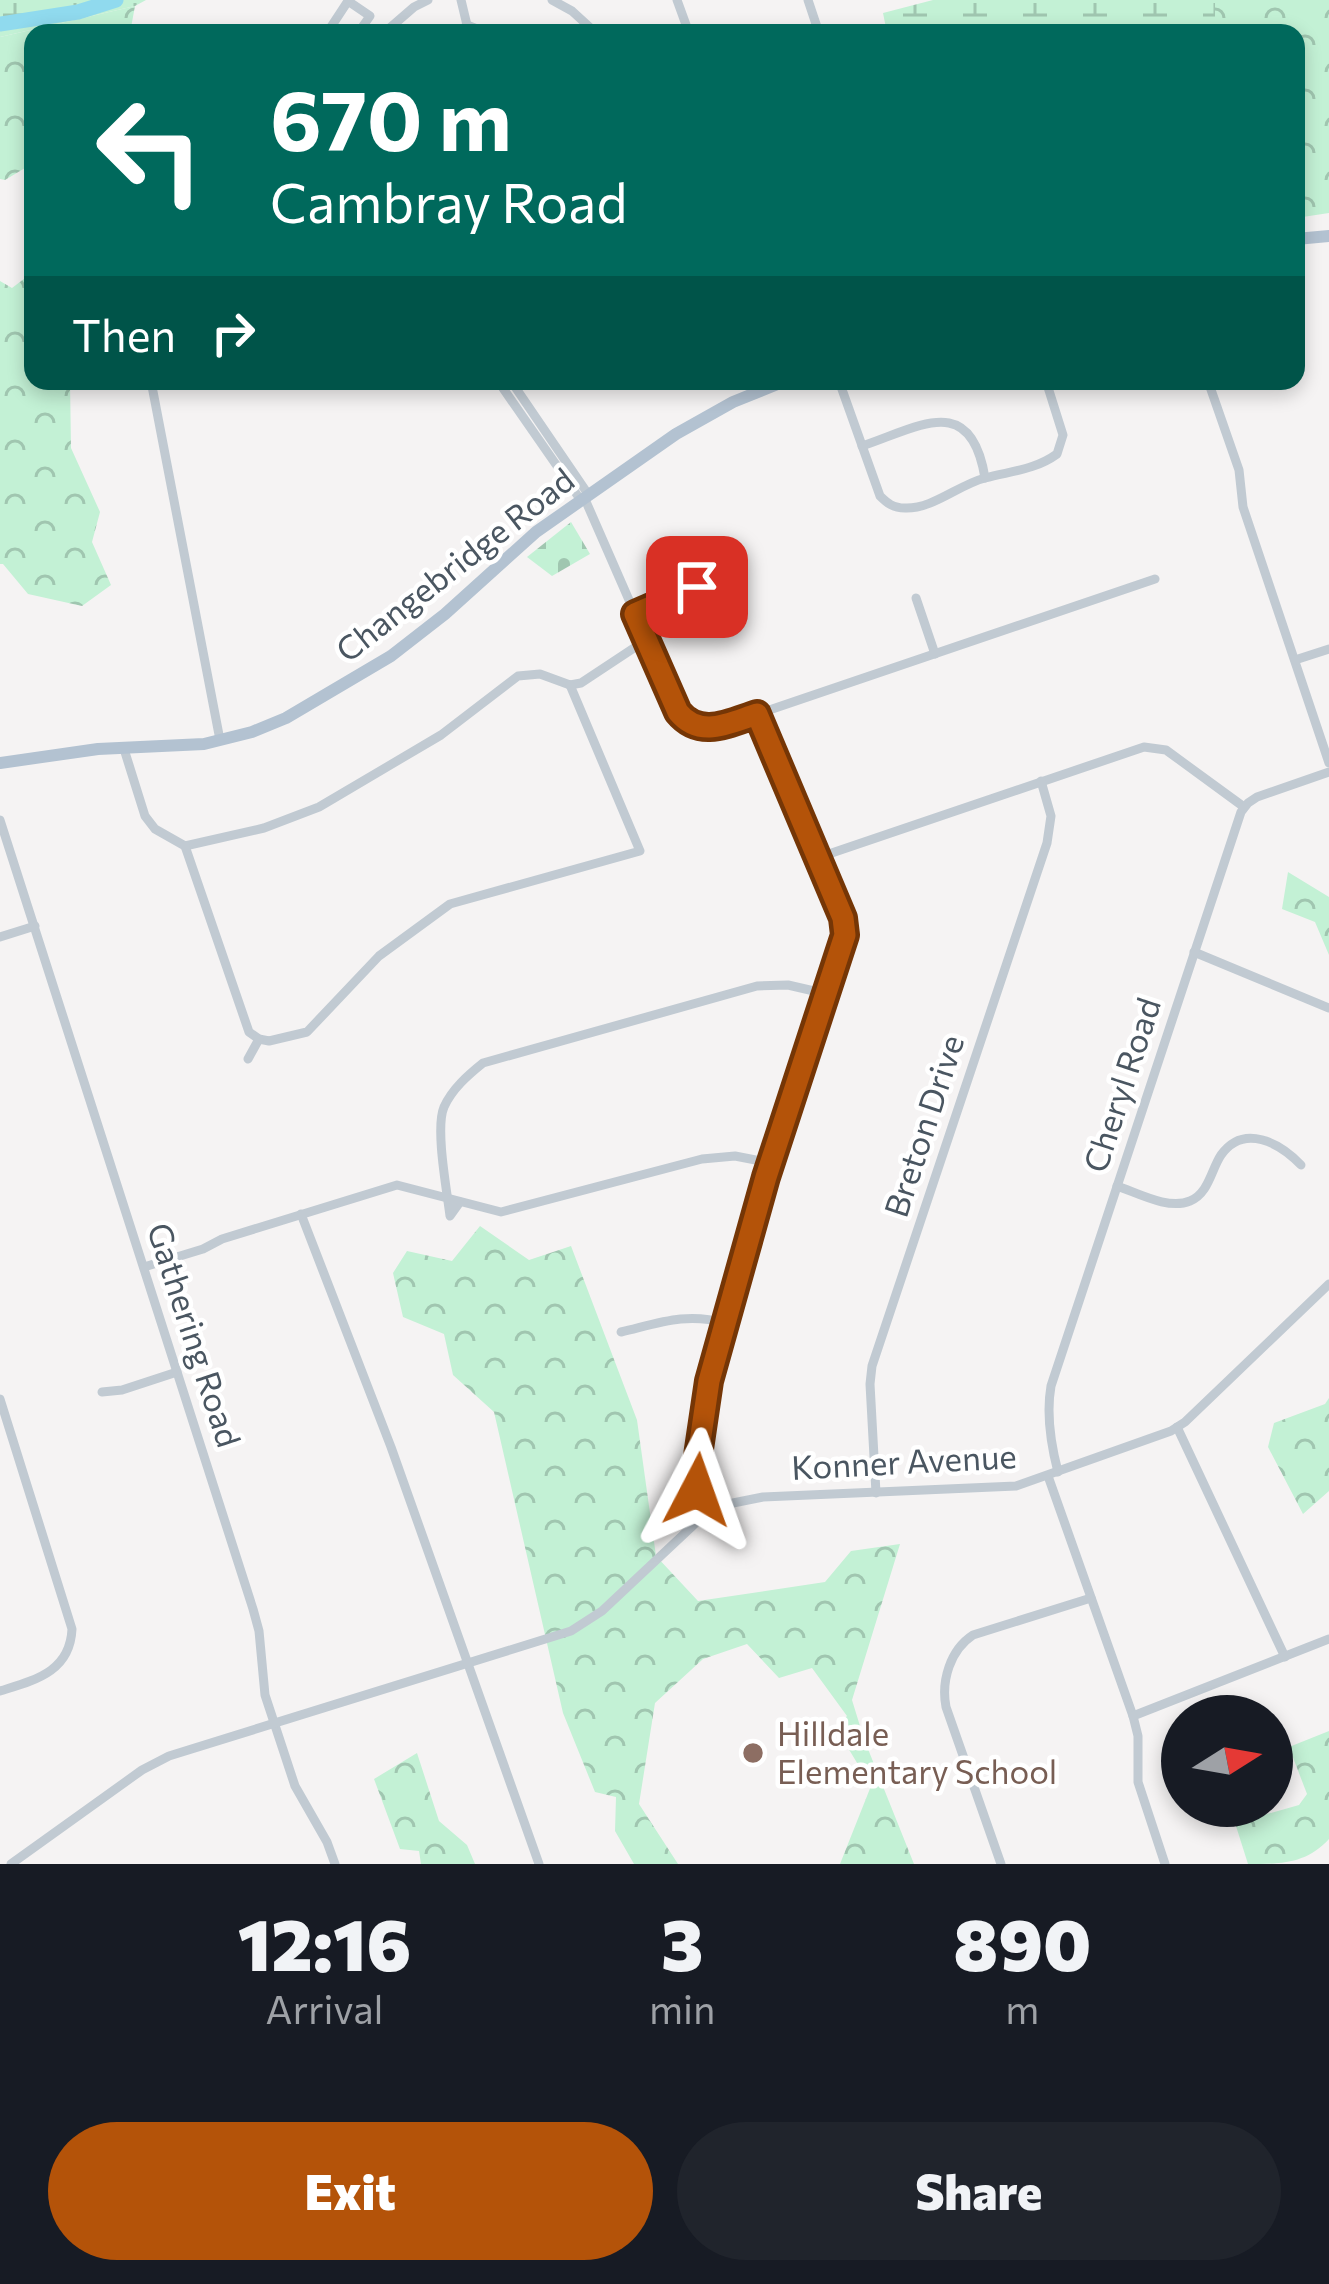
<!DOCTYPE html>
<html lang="en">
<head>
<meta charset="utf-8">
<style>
  body { margin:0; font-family:Commissioner,sans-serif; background:#20242c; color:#f1f3f6; height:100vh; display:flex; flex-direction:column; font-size:45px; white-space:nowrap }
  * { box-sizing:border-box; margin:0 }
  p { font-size:39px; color:#9ea1a6 }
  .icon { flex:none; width:66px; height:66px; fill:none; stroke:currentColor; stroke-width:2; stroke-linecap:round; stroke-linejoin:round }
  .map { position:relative; height:1864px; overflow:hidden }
  .panel { display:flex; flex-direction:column; background:#171b24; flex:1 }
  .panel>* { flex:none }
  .hud { position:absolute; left:24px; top:24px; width:1281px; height:366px; border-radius:24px; box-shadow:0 6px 18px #0003; background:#00695c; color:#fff; overflow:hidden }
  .needle { width:78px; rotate:79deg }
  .buttons { position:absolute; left:1161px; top:1695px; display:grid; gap:24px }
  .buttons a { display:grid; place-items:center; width:132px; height:132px; border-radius:50%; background:#171b24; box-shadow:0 6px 18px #0003; font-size:60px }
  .pin { position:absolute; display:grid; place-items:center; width:102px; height:102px; color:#fff; margin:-51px; border-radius:24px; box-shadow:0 6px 18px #0006 }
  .me { position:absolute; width:132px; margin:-66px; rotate:4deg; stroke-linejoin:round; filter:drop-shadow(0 0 9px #0008) }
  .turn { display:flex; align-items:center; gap:42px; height:252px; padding:0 48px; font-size:54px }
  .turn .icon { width:156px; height:156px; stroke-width:2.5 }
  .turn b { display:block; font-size:84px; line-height:102px }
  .then { display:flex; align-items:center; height:114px; padding:0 48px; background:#0003; gap:24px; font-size:45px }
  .eta { display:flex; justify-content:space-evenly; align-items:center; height:204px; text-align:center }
  .eta b { font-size:72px; font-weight:800; line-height:84px }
  .action { display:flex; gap:24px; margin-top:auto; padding:24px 48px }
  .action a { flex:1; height:138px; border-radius:72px; background:#b45309; color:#fff; font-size:48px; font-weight:800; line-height:138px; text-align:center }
  .action a+a { background:#20242c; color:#f1f3f6 }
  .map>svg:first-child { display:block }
</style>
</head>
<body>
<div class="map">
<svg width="1329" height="1864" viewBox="0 0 1329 1864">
  <defs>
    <pattern id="forest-crowns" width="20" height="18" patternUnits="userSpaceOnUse" patternTransform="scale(3)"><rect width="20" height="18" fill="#c3f1d5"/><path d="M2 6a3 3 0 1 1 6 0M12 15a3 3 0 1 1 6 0" fill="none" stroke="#a0c6b0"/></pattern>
    <pattern id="wetland-marsh" width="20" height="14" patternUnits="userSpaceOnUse" patternTransform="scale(3)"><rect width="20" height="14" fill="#c3f1d5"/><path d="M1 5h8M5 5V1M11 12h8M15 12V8" fill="none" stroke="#a0c6b0"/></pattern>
    <pattern id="cemetery-stones" width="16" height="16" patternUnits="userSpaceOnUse" patternTransform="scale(3)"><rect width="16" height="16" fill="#c3f1d5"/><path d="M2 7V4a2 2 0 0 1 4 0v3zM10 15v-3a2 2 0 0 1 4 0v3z" fill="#a0c6b0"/></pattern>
  </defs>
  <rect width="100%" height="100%" fill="#f5f3f3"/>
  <!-- forest -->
  <g fill="url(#forest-crowns)">
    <polygon points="1215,0 1329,0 1329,213 1296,218 1296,33 1215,33"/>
    <polygon points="135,6 130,33 33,33 33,171 25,168 5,180 0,179 0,37"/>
    <polygon points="33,272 33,381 70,381 71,448 100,512 92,542 111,585 82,606 28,594 3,564 0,564 0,281 12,288"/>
    <polygon points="1288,872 1329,897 1329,955 1315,922 1282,909"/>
    <polygon points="480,1226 529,1260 571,1246 637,1420 656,1556 698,1601 825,1582 851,1551 900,1544 852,1700 864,1739 914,1864 840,1864 871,1786 836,1728 847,1716 812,1668 779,1678 747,1644 703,1659 655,1703 639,1804 678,1864 634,1864 615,1831 616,1797 595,1792 563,1713 494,1412 453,1375 444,1334 403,1317 393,1273 407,1251 452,1261"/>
    <polygon points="1329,1398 1329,1491 1303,1514 1268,1447 1274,1423 1325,1404"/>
    <path d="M1329,1731v108c-23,25 -48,25 -81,25l-13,-41 64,-18 8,-11 -18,-47z"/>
    <polygon points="417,1753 439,1821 467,1845 475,1864 421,1864 419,1851 400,1849 374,1779"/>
  </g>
  <!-- wetland -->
  <g fill="url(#wetland-marsh)">
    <polygon points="0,0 146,0 135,6 0,37"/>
    <polygon points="933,0 1215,0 1215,33 887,33 883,13"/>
  </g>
  <!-- cemetery -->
  <polygon fill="url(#cemetery-stones)" points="571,522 590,554 552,576 527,557"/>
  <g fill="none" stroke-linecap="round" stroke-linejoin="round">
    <!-- river -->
    <polyline stroke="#90daee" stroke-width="15" points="0,24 78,12 116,0"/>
    <!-- minor -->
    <g stroke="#c1cad2" stroke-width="9">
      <polyline points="461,0 467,25"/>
      <polyline points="552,0 572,11 596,33"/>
      <polyline points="677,0 689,33"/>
      <polyline points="808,0 819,33"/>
      <polyline points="327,33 348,1 370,16 358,33"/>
      <polyline points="384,33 414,7 428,0"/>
      <polyline points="458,33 467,25 487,33"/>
      <polyline points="151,381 220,740"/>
      <polyline points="498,381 580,499"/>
      <polyline points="511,381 588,494"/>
      <path d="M839,381l41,115c7,7 13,12 25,12 28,1 53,-23 80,-30 26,-7 50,-8 72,-24l6,-19 -17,-54"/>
      <polyline points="1208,381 1239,470 1243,507 1329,763"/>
      <path d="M862,446c57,-19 109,-55 123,32"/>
      <path d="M584,497l94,215c12,16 26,17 44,14l433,-147"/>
      <polyline points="916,598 935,654"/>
      <polyline points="635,615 728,574 730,566"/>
      <polyline points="1295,660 1329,649"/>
      <polyline points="124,749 145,816 155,829 185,846 264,828 319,807 441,735 518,676 540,674 570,685 581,683 646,640"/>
      <polyline points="0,820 253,1609 259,1631 265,1695 295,1786 327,1842 335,1864"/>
      <polyline points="185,846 249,1032 259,1039 269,1041 307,1032 379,956 450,904 640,851 570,685"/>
      <polyline points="817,858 1144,747 1166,750 1244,807"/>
      <polyline points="0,937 35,926"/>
      <polyline points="1194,952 1329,1008"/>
      <polyline points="248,1059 259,1039"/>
      <path d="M1117,1186c21,7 51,24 73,15 19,-8 21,-31 31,-46 23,-32 59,-12 80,10"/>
      <path d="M460,1202l-10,14c-3,-25 -15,-88 -6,-109 8,-18 24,-32 39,-44l274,-77 31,-1 39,9"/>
      <polyline points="301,1214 391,1447 539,1864"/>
      <polyline points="144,1267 203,1249 222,1239 397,1185 501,1212 702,1159 735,1156 771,1163"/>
      <path d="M621,1332c38,-9 65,-20 104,-9"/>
      <polyline points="102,1392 122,1390 177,1372"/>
      <path d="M0,1399l72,230c-2,43 -37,51 -72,62"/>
      <polyline points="1177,1427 1285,1657"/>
      <path d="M1058,1472c-7,-27 -12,-58 -7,-86l190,-574 7,-9 9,-6 72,-25"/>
      <polyline points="1048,1476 1133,1716 1138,1736 1138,1782 1165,1864"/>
      <polyline points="876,1493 870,1384 872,1366 1047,843 1051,816 1041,781"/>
      <polyline points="710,1512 700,1498 695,1476 709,1381 766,1177 845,935 843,918 757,714"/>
      <polyline points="1133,1716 1329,1639"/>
      <polyline points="11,1864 142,1770 169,1756 571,1631 602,1611 700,1519 728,1504 763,1497 1016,1486 1171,1431 1185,1422 1329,1284"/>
      <path d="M1001,1864l-55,-157c-5,-26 4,-57 27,-72l118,-37"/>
    </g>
    <!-- major -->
    <g stroke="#b3c2d1" stroke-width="12">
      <polyline points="1296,239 1329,236"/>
      <polyline points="0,763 98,749 204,744 252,732 286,718 391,656 445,614 536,532 676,434 733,402 785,381"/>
    </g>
  </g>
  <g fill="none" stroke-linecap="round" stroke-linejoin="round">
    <!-- route casing -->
    <g stroke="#753606" stroke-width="30">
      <path id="route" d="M697,587l-62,27 43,98c22,27 51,11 79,2l86,204 2,17 -79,242 -57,204 -14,95 2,14"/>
    </g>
    <!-- route -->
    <use href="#route" stroke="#b45309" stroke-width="21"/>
  </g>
  <!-- markers -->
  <circle fill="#8d6e63" stroke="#fff" stroke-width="4.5" cx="753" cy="1753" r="12"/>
  <g text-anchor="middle" stroke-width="9" stroke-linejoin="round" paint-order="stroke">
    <!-- street labels -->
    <g font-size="33" fill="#4a5661" stroke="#fff">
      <text transform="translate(455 565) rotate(-38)" y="12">Changebridge Road</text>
      <text transform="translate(1122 1085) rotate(-72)" y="12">Cheryl Road</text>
      <text transform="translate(924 1126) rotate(-72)" y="12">Breton Drive</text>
      <text transform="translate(194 1335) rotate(72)" y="12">Gathering Road</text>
      <text transform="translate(904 1462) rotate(-3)" y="12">Konner Avenue</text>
    </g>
    <!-- education labels -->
    <g font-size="33" fill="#785e54" stroke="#fff" text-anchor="start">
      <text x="777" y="1746">Hilldale<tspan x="777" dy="38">Elementary School</tspan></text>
    </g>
  </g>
</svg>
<div class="buttons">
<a><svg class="needle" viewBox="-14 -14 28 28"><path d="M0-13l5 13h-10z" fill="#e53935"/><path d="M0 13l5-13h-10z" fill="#9ea1a6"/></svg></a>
</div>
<div class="pin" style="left:697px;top:587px;background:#d93025"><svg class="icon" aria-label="arrive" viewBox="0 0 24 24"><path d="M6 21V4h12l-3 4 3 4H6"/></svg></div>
<svg class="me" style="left:697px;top:1490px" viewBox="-20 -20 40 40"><path d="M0-17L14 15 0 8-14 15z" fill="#b45309" stroke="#fff" stroke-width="4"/></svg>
<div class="hud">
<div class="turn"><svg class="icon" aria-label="left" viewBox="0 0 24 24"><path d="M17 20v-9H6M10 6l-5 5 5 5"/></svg><div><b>670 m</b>Cambray Road</div></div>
<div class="then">Then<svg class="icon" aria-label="right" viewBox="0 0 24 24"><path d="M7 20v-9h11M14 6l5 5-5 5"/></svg></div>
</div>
</div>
<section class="panel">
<div class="eta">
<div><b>12:16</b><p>Arrival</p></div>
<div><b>3</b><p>min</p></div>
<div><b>890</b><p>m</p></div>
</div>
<div class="action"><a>Exit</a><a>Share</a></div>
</section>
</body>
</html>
